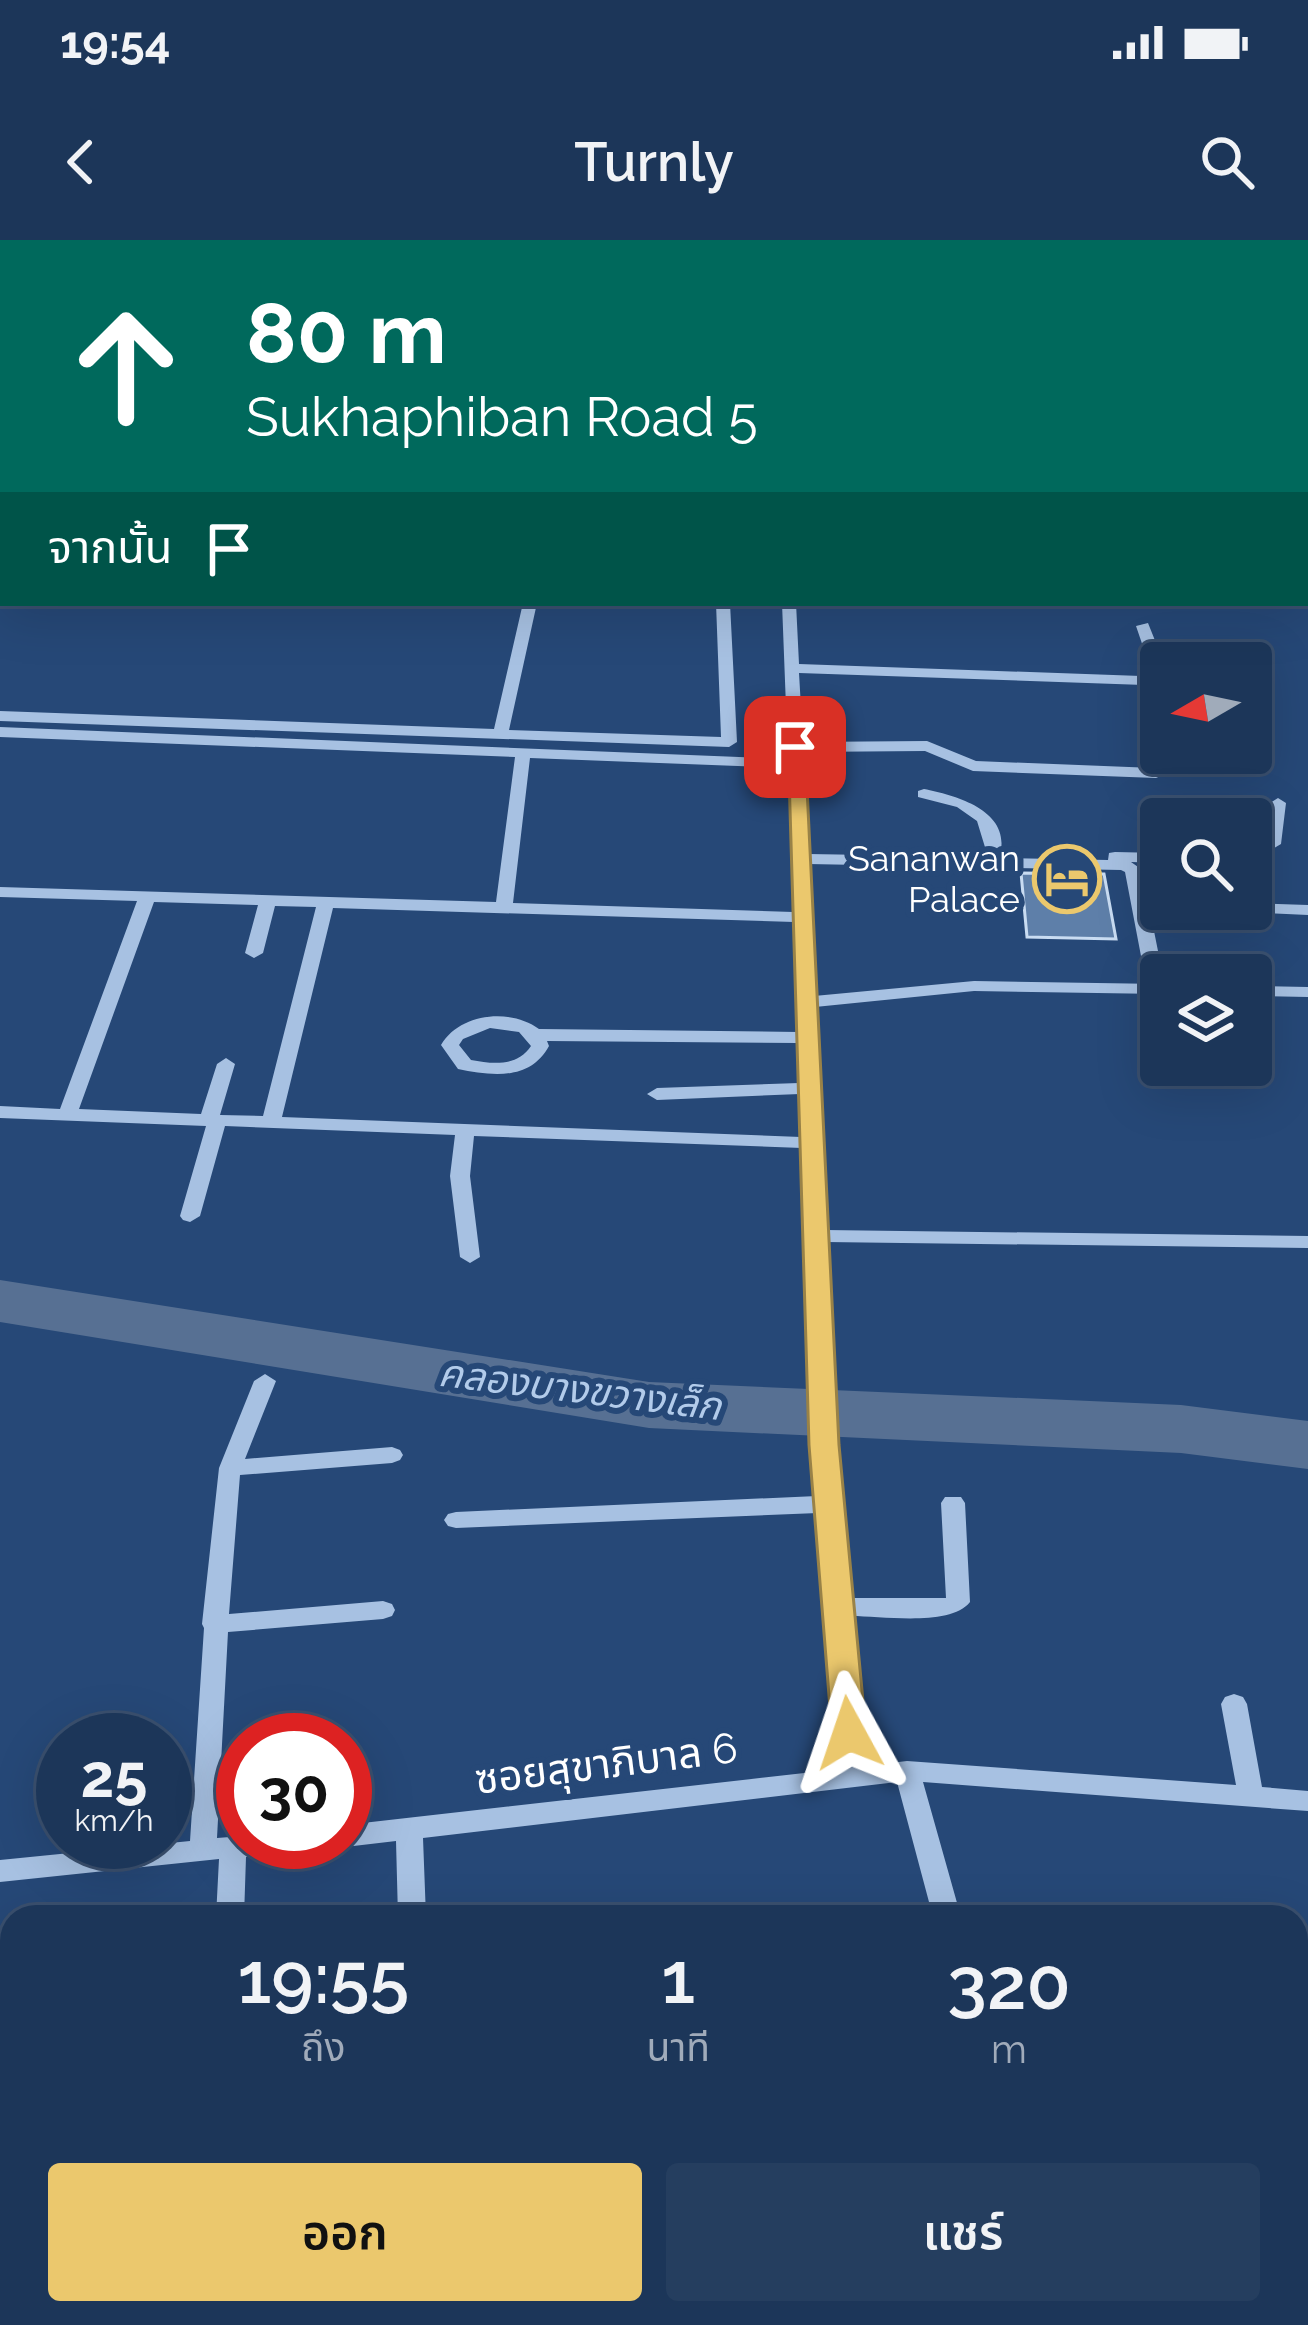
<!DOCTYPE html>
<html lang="th">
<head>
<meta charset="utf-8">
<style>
  body { margin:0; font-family:Raleway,"Noto Sans Thai",sans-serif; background:#253e5f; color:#f1f3f6; height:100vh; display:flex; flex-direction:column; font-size:45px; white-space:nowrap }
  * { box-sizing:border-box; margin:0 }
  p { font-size:39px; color:#a0abba }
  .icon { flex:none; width:66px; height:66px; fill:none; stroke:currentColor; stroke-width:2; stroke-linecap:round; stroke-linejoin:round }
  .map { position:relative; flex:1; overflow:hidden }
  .sheet { position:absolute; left:0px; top:1665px; width:1308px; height:420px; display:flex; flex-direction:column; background:#1c3659; border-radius:36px 36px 0 0; box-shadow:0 12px 48px #0002,0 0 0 3px #3a506f }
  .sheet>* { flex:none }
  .banner { position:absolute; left:0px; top:0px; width:1308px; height:366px; box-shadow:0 12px 48px #0002,0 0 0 3px #3a506f; background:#00695c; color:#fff; overflow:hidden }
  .needle { width:78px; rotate:261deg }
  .fabs { position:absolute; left:1140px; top:402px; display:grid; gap:24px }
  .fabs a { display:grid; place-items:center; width:132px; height:132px; border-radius:12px; background:#1c3659; box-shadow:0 12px 48px #0002,0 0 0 3px #3a506f; font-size:60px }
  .speed { position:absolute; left:36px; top:1473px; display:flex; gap:24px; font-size:60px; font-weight:700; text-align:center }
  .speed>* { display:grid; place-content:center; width:156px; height:156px; border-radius:50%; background:#1c3659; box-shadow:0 12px 48px #0002,0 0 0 3px #3a506f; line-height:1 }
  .speed small { font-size:30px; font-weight:400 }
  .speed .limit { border:18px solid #d22; background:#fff; color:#111 }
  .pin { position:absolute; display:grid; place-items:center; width:102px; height:102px; color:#fff; margin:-51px; border-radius:24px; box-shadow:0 6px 18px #0006 }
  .me { position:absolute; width:132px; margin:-66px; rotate:355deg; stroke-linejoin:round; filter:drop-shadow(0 0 9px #0008) }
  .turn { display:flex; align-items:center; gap:42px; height:252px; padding:0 48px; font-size:54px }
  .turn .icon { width:156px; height:156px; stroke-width:2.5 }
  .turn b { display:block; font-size:84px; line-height:102px }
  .then { display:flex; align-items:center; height:114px; padding:0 48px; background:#0003; gap:24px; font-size:45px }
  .eta { display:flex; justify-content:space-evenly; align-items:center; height:204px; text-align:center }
  .eta b { font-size:72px; font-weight:600; line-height:84px }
  .button { display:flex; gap:24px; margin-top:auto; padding:24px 48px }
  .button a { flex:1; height:138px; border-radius:12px; background:#ebc86d; color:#111; font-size:48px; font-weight:600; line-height:138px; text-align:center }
  .button a+a { background:#253e5f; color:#f1f3f6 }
  .status { display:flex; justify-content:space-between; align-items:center; height:84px; padding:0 60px; background:#1c3659; direction:ltr }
  .status svg { height:33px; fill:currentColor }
  header { display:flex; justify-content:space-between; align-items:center; height:156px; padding:0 48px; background:#1c3659; font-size:54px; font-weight:600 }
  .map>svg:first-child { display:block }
</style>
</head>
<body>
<div class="status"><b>19:54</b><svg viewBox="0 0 49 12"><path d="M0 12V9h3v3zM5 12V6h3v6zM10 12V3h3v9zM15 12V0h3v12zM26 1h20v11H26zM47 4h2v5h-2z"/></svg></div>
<header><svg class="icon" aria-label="back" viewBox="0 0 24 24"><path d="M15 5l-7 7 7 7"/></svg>Turnly<svg class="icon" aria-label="search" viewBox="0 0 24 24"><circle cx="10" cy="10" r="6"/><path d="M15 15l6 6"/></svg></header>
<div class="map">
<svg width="1308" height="2085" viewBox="0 0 1308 2085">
  <rect width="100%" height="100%" fill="#264877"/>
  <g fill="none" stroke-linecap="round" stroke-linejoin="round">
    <!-- river -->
    <polygon fill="#577093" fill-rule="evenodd" points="0,1040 649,1142 1181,1165 1308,1181 1308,1229 1181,1213 649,1188 0,1082"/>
  </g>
  <!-- building -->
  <polygon fill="#5e7fa9" stroke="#c9dcf2" stroke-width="3" points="1021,633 1104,634 1116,699 1027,697"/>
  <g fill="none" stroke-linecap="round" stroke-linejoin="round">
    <!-- minor -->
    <g fill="#a7c1e2" fill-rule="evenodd">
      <polygon points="439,0 551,0 555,3 443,3"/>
      <polygon points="734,0 744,0 743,3 733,3"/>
      <polygon points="825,0 835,0 837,3 827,3"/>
      <polygon points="1305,2 1308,2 1308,8 1301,3"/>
      <rect x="0" y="50" width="3" height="6"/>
      <rect x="0" y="79" width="3" height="6"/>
      <rect x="0" y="119" width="3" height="8"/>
      <polygon points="3,167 3,177 0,178 0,168"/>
      <polygon points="3,212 3,223 0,224 0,213"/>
      <rect x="0" y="298" width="3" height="8"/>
      <polygon points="523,363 537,363 509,490 721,497 716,363 730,363 737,502 729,507 0,481 0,471 494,489"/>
      <path d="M782,363h14l3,61 342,12 10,-6 -15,-44 12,-3 16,40 -3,13 -17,9 -345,-12 4,69 124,-1 49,20 178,7 10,-3 -2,-12h16l2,14 -24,11 -183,-7 -48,-20 -122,1 5,102 180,3 -11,-36 -20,-14 -39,-10v-6l6,-2c35,7 90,23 75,69l109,2 1,-7 6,-1 46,1v10l-30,-1 10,7 7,32h13v8h7l-18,2 9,45 -9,5 -9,-5 -16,-84 -4,-2 -313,-6 6,132 160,-15 187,3v10l-187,-3 -159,16 10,223 483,6v12l-482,-6 9,203 15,153h96l-5,-95 4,-6h16l4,6 5,99c-20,25 -87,14 -119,14l14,150 42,-5 329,24 -15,-81 4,-7 9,-3 9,3 4,7 15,83 46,4v20l-385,-29 38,135h-28l-36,-135 -474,56 3,79h-28l-2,-76 -51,6 -9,-4 9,-1v-17l495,-56 -22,-256 -362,15 -8,-2 -4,-6 4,-6 8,-2 361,-16 -15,-348 -328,-12 -4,40 10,81 -10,6 -10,-6 -10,-81 5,-41 -230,-9 -25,90 -10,6 -7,-2 -3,-4 26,-90 -206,-8v-12l60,3 77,-208 -137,-4v-10l496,15 19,-145 -515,-20v-10l788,32zM530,518l258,10 5,144 -280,-9zM154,662l104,3 -13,48 9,5 9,-5 12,-47 41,1 -53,209 -43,-1 15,-51 -9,-6 -9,6 -16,50 -122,-5zM333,668l461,14 4,110 -259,-3c-29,-21 -79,-16 -98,16l17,24c34,7 72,12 91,-23l-2,-5 251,2 1,40 -142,5 -10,6 10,6 143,-6 1,43 -519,-20zM490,788l29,4 12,14c-14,21 -38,18 -60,14l-12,-15 4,-6z"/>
      <polygon points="1157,467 1161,468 1161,489 1156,487 1149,472"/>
      <polygon points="1278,558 1286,563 1281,604 1251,622 1251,610 1265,602 1270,563"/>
      <polygon points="1251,663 1308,665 1308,675 1245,672 1243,669 1251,669"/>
      <polygon points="1251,746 1308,747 1308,757 1251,756"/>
      <polygon points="265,1134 276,1141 245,1219 392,1207 400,1210 403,1215 400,1220 392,1223 240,1235 229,1374 383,1361 392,1364 395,1370 392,1376 383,1379 228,1392 217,1598 243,1596 243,1602 298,1602 294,1610 246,1617 244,1677 216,1677 219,1619 0,1642 0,1620 190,1601 204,1388 202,1384 219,1228 254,1141"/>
      <polygon points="193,2073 225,2073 224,2085 192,2085"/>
      <rect x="412" y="2073" width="32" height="12"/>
      <polygon points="1039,2073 1071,2073 1074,2085 1042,2085"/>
    </g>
  </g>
  <!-- route -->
  <polygon fill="#ebc86d" stroke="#998247" stroke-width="3" points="788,502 805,507 839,1205 866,1493 861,1502 849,1506 837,1502 832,1493 809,1205"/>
  <!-- icons -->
  <defs>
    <g id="hotel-ring" transform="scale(3.45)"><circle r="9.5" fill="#264877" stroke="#ebc86d" stroke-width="1.5"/><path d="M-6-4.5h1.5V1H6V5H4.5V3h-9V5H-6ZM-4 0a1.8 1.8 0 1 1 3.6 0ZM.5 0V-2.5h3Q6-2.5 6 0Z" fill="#ebc86d"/></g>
  </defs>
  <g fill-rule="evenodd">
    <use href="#hotel-ring" x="1067" y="639"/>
  </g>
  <g text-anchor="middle" stroke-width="12" stroke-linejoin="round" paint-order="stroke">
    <!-- poi labels -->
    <g font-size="36" fill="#fff" stroke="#264877" text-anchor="end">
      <text x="1020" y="631">Sananwan<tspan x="1020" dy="41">Palace</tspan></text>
    </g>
    <!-- water labels -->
    <g font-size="39" font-style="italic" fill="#b2cbea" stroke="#264877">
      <text transform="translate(580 1149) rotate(7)" y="14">คลองบางขวางเล็ก</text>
    </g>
    <!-- near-street labels -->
    <g font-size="42" fill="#fff" stroke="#264877">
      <text transform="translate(606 1523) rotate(-7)" y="15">ซอยสุขาภิบาล 6</text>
    </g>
  </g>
</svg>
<div class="fabs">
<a><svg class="needle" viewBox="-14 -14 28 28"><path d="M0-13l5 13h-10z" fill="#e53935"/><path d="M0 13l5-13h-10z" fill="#a0abba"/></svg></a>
<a><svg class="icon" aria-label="search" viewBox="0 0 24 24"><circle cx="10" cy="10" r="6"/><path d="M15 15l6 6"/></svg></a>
<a><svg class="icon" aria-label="layers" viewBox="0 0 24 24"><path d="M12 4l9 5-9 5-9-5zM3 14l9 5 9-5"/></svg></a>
</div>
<div class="speed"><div>25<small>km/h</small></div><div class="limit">30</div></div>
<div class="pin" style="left:795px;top:507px;background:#d93025"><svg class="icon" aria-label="arrive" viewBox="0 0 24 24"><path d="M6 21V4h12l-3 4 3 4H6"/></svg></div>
<svg class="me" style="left:849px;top:1493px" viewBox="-20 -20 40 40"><path d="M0-17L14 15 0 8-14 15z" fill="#ebc86d" stroke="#fff" stroke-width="4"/></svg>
<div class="banner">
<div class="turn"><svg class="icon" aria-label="ahead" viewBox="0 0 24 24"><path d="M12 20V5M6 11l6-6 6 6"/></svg><div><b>80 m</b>Sukhaphiban Road 5</div></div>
<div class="then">จากนั้น<svg class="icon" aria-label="arrive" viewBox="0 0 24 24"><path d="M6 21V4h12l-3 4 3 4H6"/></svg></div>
</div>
<section class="sheet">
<div class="eta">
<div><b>19:55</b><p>ถึง</p></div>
<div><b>1</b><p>นาที</p></div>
<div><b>320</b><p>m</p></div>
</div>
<div class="button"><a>ออก</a><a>แชร์</a></div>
</section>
</div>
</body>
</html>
